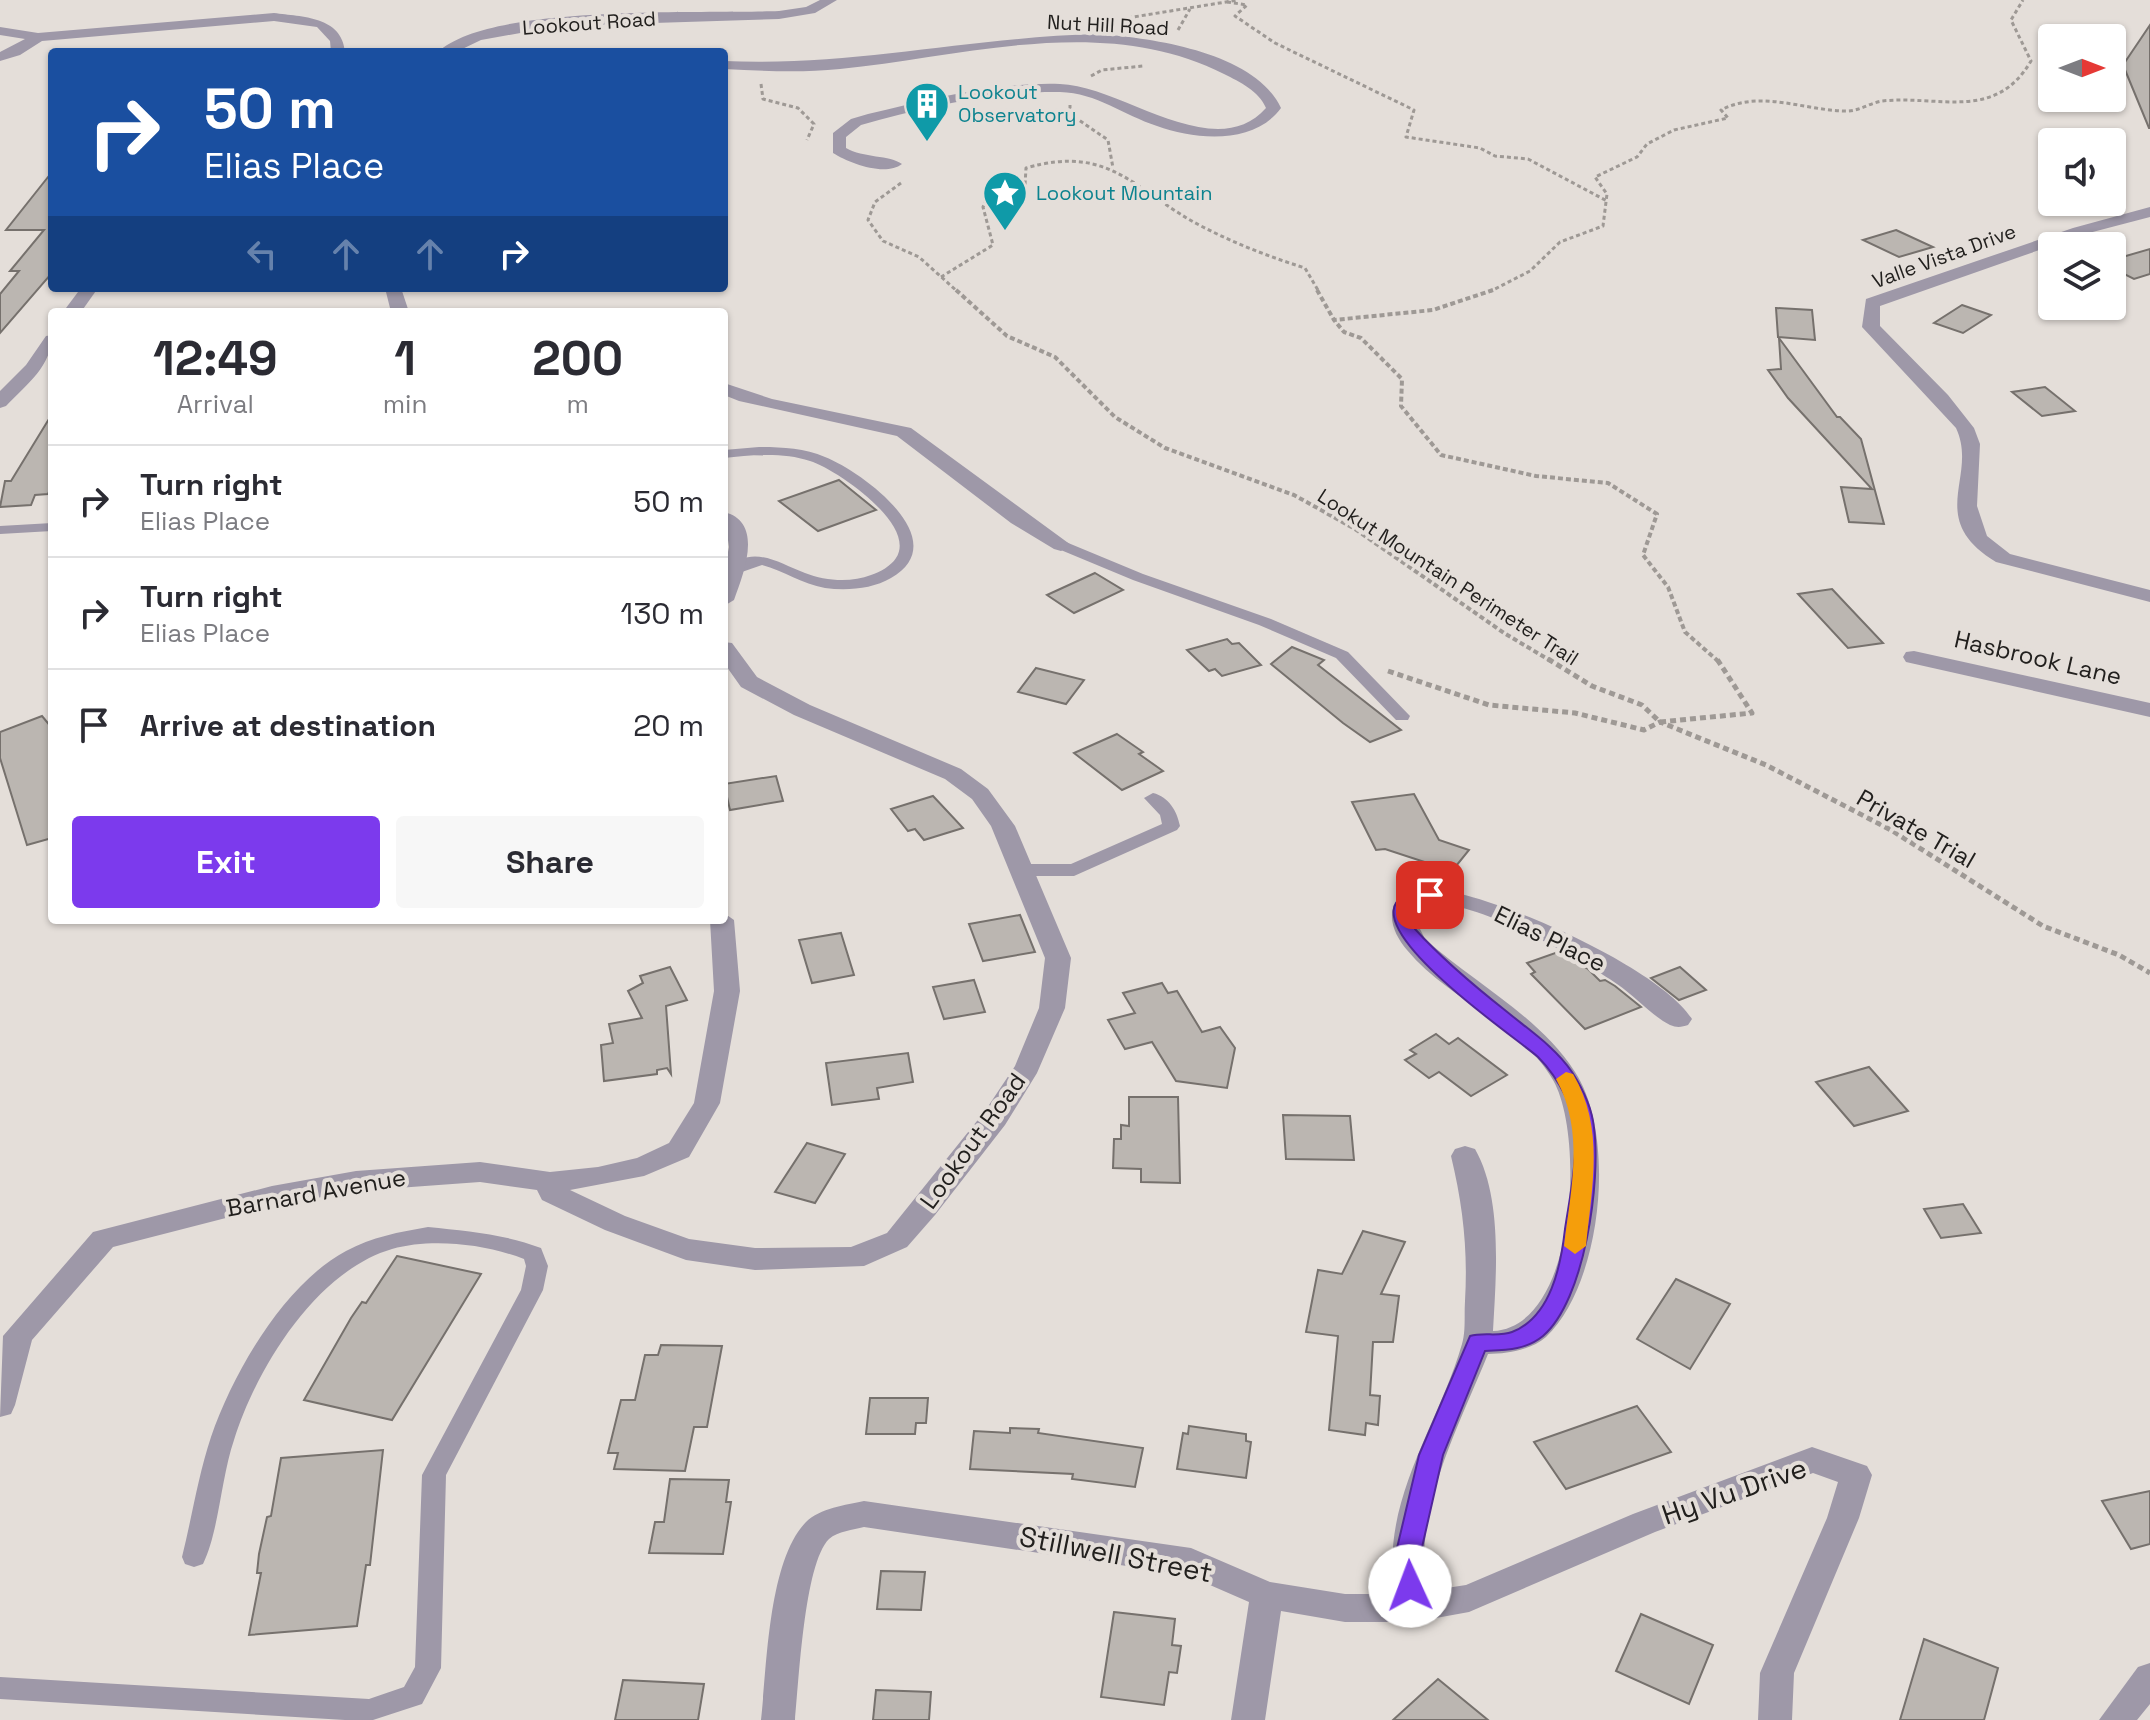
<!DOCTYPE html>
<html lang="en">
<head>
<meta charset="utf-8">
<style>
  body { margin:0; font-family:"Space Grotesk",sans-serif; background:#f7f7f7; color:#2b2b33; height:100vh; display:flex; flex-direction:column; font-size:30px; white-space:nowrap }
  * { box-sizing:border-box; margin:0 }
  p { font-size:26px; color:#7c7c81 }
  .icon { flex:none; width:44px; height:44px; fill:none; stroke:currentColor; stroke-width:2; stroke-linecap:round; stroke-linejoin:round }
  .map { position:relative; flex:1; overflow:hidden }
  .sheet { position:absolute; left:48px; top:308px; width:680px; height:616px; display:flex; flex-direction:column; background:#fff; border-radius:8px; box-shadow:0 2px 6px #0004 }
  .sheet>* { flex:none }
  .top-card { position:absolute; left:48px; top:48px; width:680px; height:244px; border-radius:8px; box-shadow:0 2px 6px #0004; background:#1a4fa0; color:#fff; overflow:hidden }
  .needle { width:52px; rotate:90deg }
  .controls { position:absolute; left:2038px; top:24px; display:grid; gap:16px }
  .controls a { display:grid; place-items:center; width:88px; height:88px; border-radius:8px; background:#fff; box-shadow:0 2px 6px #0004; font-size:40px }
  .pin { position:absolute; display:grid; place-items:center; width:68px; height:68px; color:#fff; margin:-34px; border-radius:16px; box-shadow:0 4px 12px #0006 }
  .me { position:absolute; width:88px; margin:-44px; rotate:358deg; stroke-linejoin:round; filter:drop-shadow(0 0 6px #0008) }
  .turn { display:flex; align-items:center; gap:28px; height:168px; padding:0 24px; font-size:36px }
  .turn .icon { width:104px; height:104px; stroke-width:2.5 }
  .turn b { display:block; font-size:56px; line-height:68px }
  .lanes { display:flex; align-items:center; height:76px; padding:0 24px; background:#0003; justify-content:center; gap:40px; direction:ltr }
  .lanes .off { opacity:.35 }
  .eta { display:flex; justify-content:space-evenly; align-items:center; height:136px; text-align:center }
  .eta b { font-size:48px; font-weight:700; line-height:56px }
  .primary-button { display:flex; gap:16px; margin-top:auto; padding:16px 24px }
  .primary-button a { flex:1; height:92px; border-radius:8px; background:#7c3aed; color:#fff; font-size:32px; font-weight:700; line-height:92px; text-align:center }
  .primary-button a+a { background:#f7f7f7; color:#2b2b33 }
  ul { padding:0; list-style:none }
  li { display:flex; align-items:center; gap:24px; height:112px; padding:0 24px; border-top:2px solid #e1e1e2 }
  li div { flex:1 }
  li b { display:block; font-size:30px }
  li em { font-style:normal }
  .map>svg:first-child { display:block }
</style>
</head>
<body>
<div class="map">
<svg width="2150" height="1720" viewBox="0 0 2150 1720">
  <rect width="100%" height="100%" fill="#e4ded9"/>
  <!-- building -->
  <g fill="#bbb6b1" stroke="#76716d" stroke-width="2">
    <polygon points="2150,25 2150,128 2149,128 2123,65"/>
    <polygon points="52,172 52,273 0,333 0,294 19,271 10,271 44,230 6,230"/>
    <polygon points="1896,230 1933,247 1899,257 1863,240"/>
    <polygon points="2150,249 2150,274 2134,279 2112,268 2112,260"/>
    <polygon points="1962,305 1991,315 1963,333 1934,323"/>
    <polygon points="1776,308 1812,310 1815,340 1778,337"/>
    <polygon points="1779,338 1837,417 1840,417 1861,439 1884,524 1849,522 1841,487 1872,489 1788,398 1768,370 1781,369"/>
    <polygon points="2045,387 2075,411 2042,416 2012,392"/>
    <polygon points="52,414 52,484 48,494 35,495 31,505 0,507 5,481 11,481"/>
    <polygon points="839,480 876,510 818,531 779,501"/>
    <polygon points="1095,573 1123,590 1074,613 1047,595"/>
    <polygon points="1832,589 1847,605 1883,643 1848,648 1798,594"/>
    <polygon points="1227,639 1232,644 1239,643 1261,665 1222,676 1215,669 1209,671 1187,650"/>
    <polygon points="1292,647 1324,660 1318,665 1401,730 1370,742 1343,723 1271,664"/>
    <polygon points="1036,668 1084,680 1066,704 1018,692"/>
    <polygon points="42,716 52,728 52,838 27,845 0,758 0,732"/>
    <polygon points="1117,734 1143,752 1139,754 1163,771 1122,790 1074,753"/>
    <polygon points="776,776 783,801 730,810 724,784"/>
    <polygon points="1414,794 1439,840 1469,850 1452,871 1385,849 1376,850 1352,802"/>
    <polygon points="933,796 963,828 924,840 915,829 908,831 891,809"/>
    <polygon points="1020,915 1035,952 983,961 969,924"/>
    <polygon points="841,933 854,975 812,983 799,940"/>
    <polygon points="1558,952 1588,969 1600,981 1605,980 1615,986 1641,1007 1585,1029 1531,974 1535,972 1527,963"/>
    <polygon points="670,967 687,1000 666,1006 671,1074 667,1068 657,1070 657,1074 604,1081 601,1045 613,1043 609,1024 642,1018 628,991 643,983 640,976"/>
    <polygon points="1680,967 1706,990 1679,1000 1651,978"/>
    <polygon points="974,980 985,1012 944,1019 933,987"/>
    <polygon points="1162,983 1168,993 1177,991 1202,1032 1220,1027 1235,1048 1227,1088 1176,1081 1152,1042 1125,1049 1108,1020 1135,1013 1123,993"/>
    <polygon points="1436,1034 1449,1044 1458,1038 1507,1075 1471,1096 1439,1072 1429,1078 1405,1060 1416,1054 1410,1050"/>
    <polygon points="908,1053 913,1082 877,1088 879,1099 832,1105 826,1063"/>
    <polygon points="1869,1067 1908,1111 1854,1126 1816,1082"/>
    <polygon points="1129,1097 1178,1097 1180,1183 1141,1182 1141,1169 1113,1168 1114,1139 1121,1139 1121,1125 1129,1126"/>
    <polygon points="1283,1115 1350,1116 1354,1160 1286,1159"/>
    <polygon points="807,1143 845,1154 815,1203 775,1192"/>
    <polygon points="1963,1204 1981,1233 1941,1238 1924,1209"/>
    <polygon points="1363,1231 1405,1242 1381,1294 1399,1296 1393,1342 1373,1342 1370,1395 1380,1396 1378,1425 1366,1423 1365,1435 1329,1430 1338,1336 1306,1332 1318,1270 1342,1274"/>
    <polygon points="397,1256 481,1274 392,1420 304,1400 351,1318 362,1302 366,1303"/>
    <polygon points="1676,1279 1730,1304 1690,1369 1637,1339"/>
    <polygon points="661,1345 722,1346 707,1427 694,1427 685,1471 614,1469 618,1453 608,1453 621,1400 635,1400 645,1355 658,1355"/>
    <polygon points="870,1398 928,1398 926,1423 916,1423 915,1434 866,1434"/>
    <polygon points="1637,1406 1671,1452 1566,1489 1534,1442"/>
    <polygon points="1189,1426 1246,1434 1246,1441 1251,1442 1246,1478 1177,1469 1183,1433 1188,1434"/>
    <polygon points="1010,1428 1039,1429 1038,1433 1143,1448 1135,1487 1072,1479 1073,1474 970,1469 974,1431 1010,1433"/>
    <polygon points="383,1450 370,1565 366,1565 357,1626 249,1635 261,1573 257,1573 259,1554 267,1517 271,1516 281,1458"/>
    <polygon points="670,1479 729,1480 726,1502 731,1502 723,1554 649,1553 655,1522 664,1522"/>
    <polygon points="2150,1491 2150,1544 2131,1549 2102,1501"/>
    <polygon points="881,1571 925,1572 921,1610 877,1609"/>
    <polygon points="1114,1612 1175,1619 1172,1645 1181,1646 1177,1673 1169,1672 1164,1705 1101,1697"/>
    <polygon points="1641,1614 1713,1645 1689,1704 1616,1671"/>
    <polygon points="1924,1639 1998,1668 1984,1720 1900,1720"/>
    <polygon points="1438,1679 1488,1720 1393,1720"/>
    <polygon points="623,1680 704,1684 698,1720 615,1720"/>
    <polygon points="876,1690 931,1692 929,1720 873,1720"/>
  </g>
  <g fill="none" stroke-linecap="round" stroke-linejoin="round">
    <!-- path-far2 -->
    <g stroke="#9e9995" stroke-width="3" stroke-dasharray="4 3" stroke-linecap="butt">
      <polyline points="1227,2 1247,5 1235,16 1275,43 1414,110 1406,137 1480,148 1495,156 1528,159 1607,201"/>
      <polyline points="1121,19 1238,0"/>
      <polyline points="1178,30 1190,9"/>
      <polyline points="1091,76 1102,70 1143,66"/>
      <polyline points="761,84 763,99 798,108 814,124 807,140"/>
      <polyline points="1070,105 1070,114 1108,140 1113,168"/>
      <polyline points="901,183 875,202 868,220 883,241 919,257 958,292"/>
      <path d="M941,277l52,-32 -10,-38 8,-17 34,-5 1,-17c86,-25 110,25 177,59 33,17 67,30 102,41l14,24"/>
      <path d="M1489,292l41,-21 30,-29 43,-16 4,-32 -12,-17 42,-20 10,-13 27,-14 54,-12 -7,-8c41,-21 83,1 126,1 12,0 23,-8 35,-10 58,-6 113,21 149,-40l-20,-41 12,-20"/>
    </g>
    <!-- path-far1 -->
    <g stroke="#9e9995" stroke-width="4" stroke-dasharray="5 3" stroke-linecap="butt">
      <polyline points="956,290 1007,336 1055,357 1115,417 1165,448 1294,495 1355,529 1504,633 1551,661"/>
      <polyline points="1317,290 1334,320"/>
      <polyline points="1493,290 1433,310 1334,320 1344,332 1361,338 1402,379 1401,406 1441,455 1536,476 1608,483 1657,514 1643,555 1668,587 1685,632 1718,661"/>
    </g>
    <!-- path -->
    <g stroke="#9e9995" stroke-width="5" stroke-dasharray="6 4" stroke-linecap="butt">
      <polyline points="1548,659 1592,686 1642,705 1660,722 1752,713 1717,659"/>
      <polyline points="1388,671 1489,705 1575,713 1644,730 1660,722 1766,765 1891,830 2043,926 2119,955 2150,973"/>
    </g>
    <!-- lane -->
    <g fill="#9e98a8" fill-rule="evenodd">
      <path d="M759,447c22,0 45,1 66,10 38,15 131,84 66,121 -19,11 -44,13 -66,10 -23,-4 -41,-17 -63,-23l-23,8h-10l-3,-3c26,-27 52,-7 79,3 20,8 46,10 66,2 9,-3 20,-9 25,-17 22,-33 -60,-89 -86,-97 -27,-9 -58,-6 -86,-3v-8z"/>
      <polygon points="52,523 52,531 0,534 0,526"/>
      <polygon points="1061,540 1143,574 1271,619 1348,652 1410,716 1408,720 1396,720 1336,658 1259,625 1133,580 1056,548 1053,545"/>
      <path d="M1153,793c16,4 24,18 27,33l-3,4 -103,46h-51l-9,-6 9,-6h48l91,-40 -2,-9 -16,-17z"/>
      <path d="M428,1227c39,4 76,7 113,21l7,18 -5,24 -97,185 -5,193 -19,36 -49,16h-28l-345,-21v-22l369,22 35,-12 11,-20 7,-192 99,-185 5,-24 -2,-7c-39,-15 -92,-21 -132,-10 -76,22 -136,120 -158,191 -13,38 -15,91 -31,124l-9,3 -9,-3 -3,-7c10,-40 16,-81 29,-120 22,-64 73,-153 135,-186 26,-14 53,-19 82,-24z"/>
    </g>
    <!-- street -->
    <g fill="#9e98a8" fill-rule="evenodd">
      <path d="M820,0h17l-22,13 -36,6 -220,7 -78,14 -25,12h-18c52,-49 266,-38 341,-41l27,-4z"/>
      <path d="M274,13c28,4 68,3 71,39h-14l-1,-11 -13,-14 -43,-6 -232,20 -22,14 -20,6v-9l25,-13 -25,-4v-8l38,6z"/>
      <path d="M1098,34c54,4 157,18 183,74 -27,37 -85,32 -124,18 -34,-11 -60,-33 -97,-34 -65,-1 -136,15 -199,33l-15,12v11c17,10 44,7 56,16 -17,13 -53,-1 -69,-11v-20l18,-14 17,-5c62,-15 128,-32 192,-30 60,1 155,82 206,24 -7,-17 -26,-26 -42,-34 -120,-61 -257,-18 -384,-5 -39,4 -77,2 -116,0v-8c126,6 248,-24 374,-27z"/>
      <path d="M2150,207v10l-65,17 -205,72v20l68,69 26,33 6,16 -3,62 10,30 23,18 140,36v12l-154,-40c-72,-44 -17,-85 -40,-134l-94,-101 4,-28 207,-71z"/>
      <polygon points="81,288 98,288 81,312 63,312"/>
      <polygon points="385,288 401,288 409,312 391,312"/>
      <path d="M52,335c0,31 -25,49 -46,71l-6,2v-17l26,-26 20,-29z"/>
      <polygon points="724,383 772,399 911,428 1071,545 1061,551 1054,549 1011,523 897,436 739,401 724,395"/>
      <path d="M724,512c41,10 19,63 10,88l-10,6v-34l5,-25z"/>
      <polygon points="724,642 732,643 757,677 810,705 961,769 988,789 1015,826 1071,958 1065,1008 1037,1073 1005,1125 935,1215 907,1247 864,1266 755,1270 686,1260 605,1230 542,1200 537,1190 480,1182 356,1191 272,1206 113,1247 32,1340 15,1405 11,1414 0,1417 3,1336 93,1232 272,1186 356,1171 480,1162 550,1172 598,1167 637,1158 669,1143 694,1103 714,991 710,920 724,920 724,913 734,920 740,991 720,1103 689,1157 644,1176 570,1190 625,1216 689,1239 755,1248 851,1247 887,1233 985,1111 1015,1066 1039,1008 1045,958 991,826 972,799 945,779 794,715 741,687 724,663"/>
      <polygon points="1914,651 2150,703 2150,717 1906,662 1903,657 1906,652"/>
      <path d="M1420,887c62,1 239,79 272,132l-4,6c-6,2 -11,3 -18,0 -18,-9 -35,-29 -53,-41 -33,-23 -166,-100 -200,-75l-1,12 9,18c49,44 114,77 150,133 42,64 27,212 -29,265 -15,13 -39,17 -58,17 -29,72 -76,158 -61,237l39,-6 167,-71 179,-67 55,19 5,9 -13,43 -65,155 -2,47h-34l2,-47 67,-155 11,-36 -25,-9 -158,59 -186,80 -55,10h-69l-64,-11 -16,109h-34l18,-118 -62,-27 -323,-48c-11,3 -26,4 -35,12 -25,25 -30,143 -34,181h-34c6,-53 7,-159 45,-198 14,-14 40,-17 58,-21l327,47 79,34 75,12h50c-16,-91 43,-167 67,-250 4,-13 2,-29 3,-43 3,-51 -2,-95 -14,-145l4,-7 10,-3 10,3c28,49 21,127 18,182 84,-4 92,-196 60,-251 -34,-58 -105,-80 -146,-130 -11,-13 -19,-29 -13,-45l17,-15z"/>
      <polygon points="2150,1663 2150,1704 2137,1720 2099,1720 2138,1667"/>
    </g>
  </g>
  <!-- route -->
  <path fill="#7c3aed" stroke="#51269a" stroke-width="2" d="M1430,889l9,6 -24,10v24c28,31 58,56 91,82 23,19 49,36 66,61 11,17 20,36 22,56 7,53 -9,172 -51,208 -17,14 -37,14 -58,15l-42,104 -25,110 4,21 -3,8 -9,3 -9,-3 -8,-29 26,-110 51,-119c13,-4 29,1 42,-4 39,-15 49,-67 53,-103 6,-41 19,-93 1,-132 -7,-14 -17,-29 -28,-40 -22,-20 -226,-157 -108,-168z"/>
  <!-- slow -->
  <path fill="#f59e0b" d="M1566,1072l7,2c32,54 19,112 13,172l-11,8 -11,-8c7,-57 21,-115 -8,-167z"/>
  <!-- icons -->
  <defs>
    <g id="building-pin" transform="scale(2.3)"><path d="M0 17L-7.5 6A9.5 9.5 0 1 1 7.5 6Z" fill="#0f9aa8" stroke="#e4ded9"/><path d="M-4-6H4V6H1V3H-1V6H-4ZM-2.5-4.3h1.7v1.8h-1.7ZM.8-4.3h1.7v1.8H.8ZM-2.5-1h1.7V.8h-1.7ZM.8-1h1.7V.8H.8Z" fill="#fff"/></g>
    <g id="sight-pin" transform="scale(2.3)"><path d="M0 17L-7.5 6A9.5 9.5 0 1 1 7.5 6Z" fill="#0f9aa8" stroke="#e4ded9"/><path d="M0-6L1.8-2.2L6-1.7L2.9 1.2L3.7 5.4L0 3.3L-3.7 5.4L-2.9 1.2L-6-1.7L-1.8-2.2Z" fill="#fff"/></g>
  </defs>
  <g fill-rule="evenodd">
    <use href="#building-pin" x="927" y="104"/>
    <use href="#sight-pin" x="1005" y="193"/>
  </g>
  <g text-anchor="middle" stroke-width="8" stroke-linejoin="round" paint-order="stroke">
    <!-- far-street labels -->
    <g font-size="20" fill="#22201e" stroke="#e4ded9">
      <text transform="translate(589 23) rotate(-4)" y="7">Lookout Road</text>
      <text transform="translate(1108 25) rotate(3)" y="7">Nut Hill Road</text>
      <text transform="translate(1944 256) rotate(-20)" y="7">Valle Vista Drive</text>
      <text transform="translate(1448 577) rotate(33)" y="7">Lookut Mountain Perimeter Trail</text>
    </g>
    <!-- far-culture labels -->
    <g font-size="20" fill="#0d838f" stroke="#e4ded9" text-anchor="start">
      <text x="958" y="99">Lookout<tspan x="958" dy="23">Observatory</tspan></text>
      <text x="1036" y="200">Lookout Mountain</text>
    </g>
    <!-- street labels -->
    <g font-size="24" fill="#22201e" stroke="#e4ded9">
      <text transform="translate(2038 658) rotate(13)" y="8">Hasbrook Lane</text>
      <text transform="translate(1916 829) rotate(30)" y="8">Private Trial</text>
      <text transform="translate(1550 939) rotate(26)" y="8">Elias Place</text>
      <text transform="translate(973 1141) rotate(-54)" y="8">Lookout Road</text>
      <text transform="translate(316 1193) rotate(-10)" y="8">Barnard Avenue</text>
    </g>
    <!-- near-street labels -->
    <g font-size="28" fill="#22201e" stroke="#e4ded9">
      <text transform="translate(1734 1491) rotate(-19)" y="10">Hy Vu Drive</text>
      <text transform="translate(1116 1554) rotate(11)" y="10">Stillwell Street</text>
    </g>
  </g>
</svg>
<div class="controls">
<a><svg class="needle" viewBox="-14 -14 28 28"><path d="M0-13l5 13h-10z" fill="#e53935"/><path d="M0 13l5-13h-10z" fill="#7c7c81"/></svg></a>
<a><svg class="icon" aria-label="sound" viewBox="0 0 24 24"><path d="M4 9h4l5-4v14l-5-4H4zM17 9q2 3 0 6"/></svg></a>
<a><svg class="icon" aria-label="layers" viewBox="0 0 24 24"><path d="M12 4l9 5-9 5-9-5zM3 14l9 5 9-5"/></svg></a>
</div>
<div class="pin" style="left:1430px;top:895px;background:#d93025"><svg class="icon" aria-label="arrive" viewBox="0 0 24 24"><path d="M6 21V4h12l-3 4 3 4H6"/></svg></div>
<svg class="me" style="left:1410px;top:1586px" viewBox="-20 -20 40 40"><circle r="19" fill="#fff"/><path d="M0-13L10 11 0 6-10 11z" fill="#7c3aed"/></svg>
<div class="top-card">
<div class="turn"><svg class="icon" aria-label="right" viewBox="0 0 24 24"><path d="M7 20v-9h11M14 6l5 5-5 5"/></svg><div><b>50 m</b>Elias Place</div></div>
<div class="lanes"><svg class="icon off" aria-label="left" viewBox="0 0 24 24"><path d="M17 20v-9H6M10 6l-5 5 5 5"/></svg><svg class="icon off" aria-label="ahead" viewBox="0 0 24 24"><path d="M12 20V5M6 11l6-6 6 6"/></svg><svg class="icon off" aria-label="ahead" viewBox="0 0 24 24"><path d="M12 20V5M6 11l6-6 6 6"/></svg><svg class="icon" aria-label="right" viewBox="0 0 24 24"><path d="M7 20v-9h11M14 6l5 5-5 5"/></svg></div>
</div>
<section class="sheet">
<div class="eta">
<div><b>12:49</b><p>Arrival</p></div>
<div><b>1</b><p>min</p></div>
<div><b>200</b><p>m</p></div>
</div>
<ul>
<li><svg class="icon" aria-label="right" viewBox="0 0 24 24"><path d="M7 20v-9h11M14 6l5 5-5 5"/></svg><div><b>Turn right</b><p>Elias Place</p></div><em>50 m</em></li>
<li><svg class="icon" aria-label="right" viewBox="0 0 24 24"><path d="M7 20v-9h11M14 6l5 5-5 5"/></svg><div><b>Turn right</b><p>Elias Place</p></div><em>130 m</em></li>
<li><svg class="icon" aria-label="arrive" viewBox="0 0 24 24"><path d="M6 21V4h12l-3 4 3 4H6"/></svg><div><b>Arrive at destination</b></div><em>20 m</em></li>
</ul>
<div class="primary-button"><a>Exit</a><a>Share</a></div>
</section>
</div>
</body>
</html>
